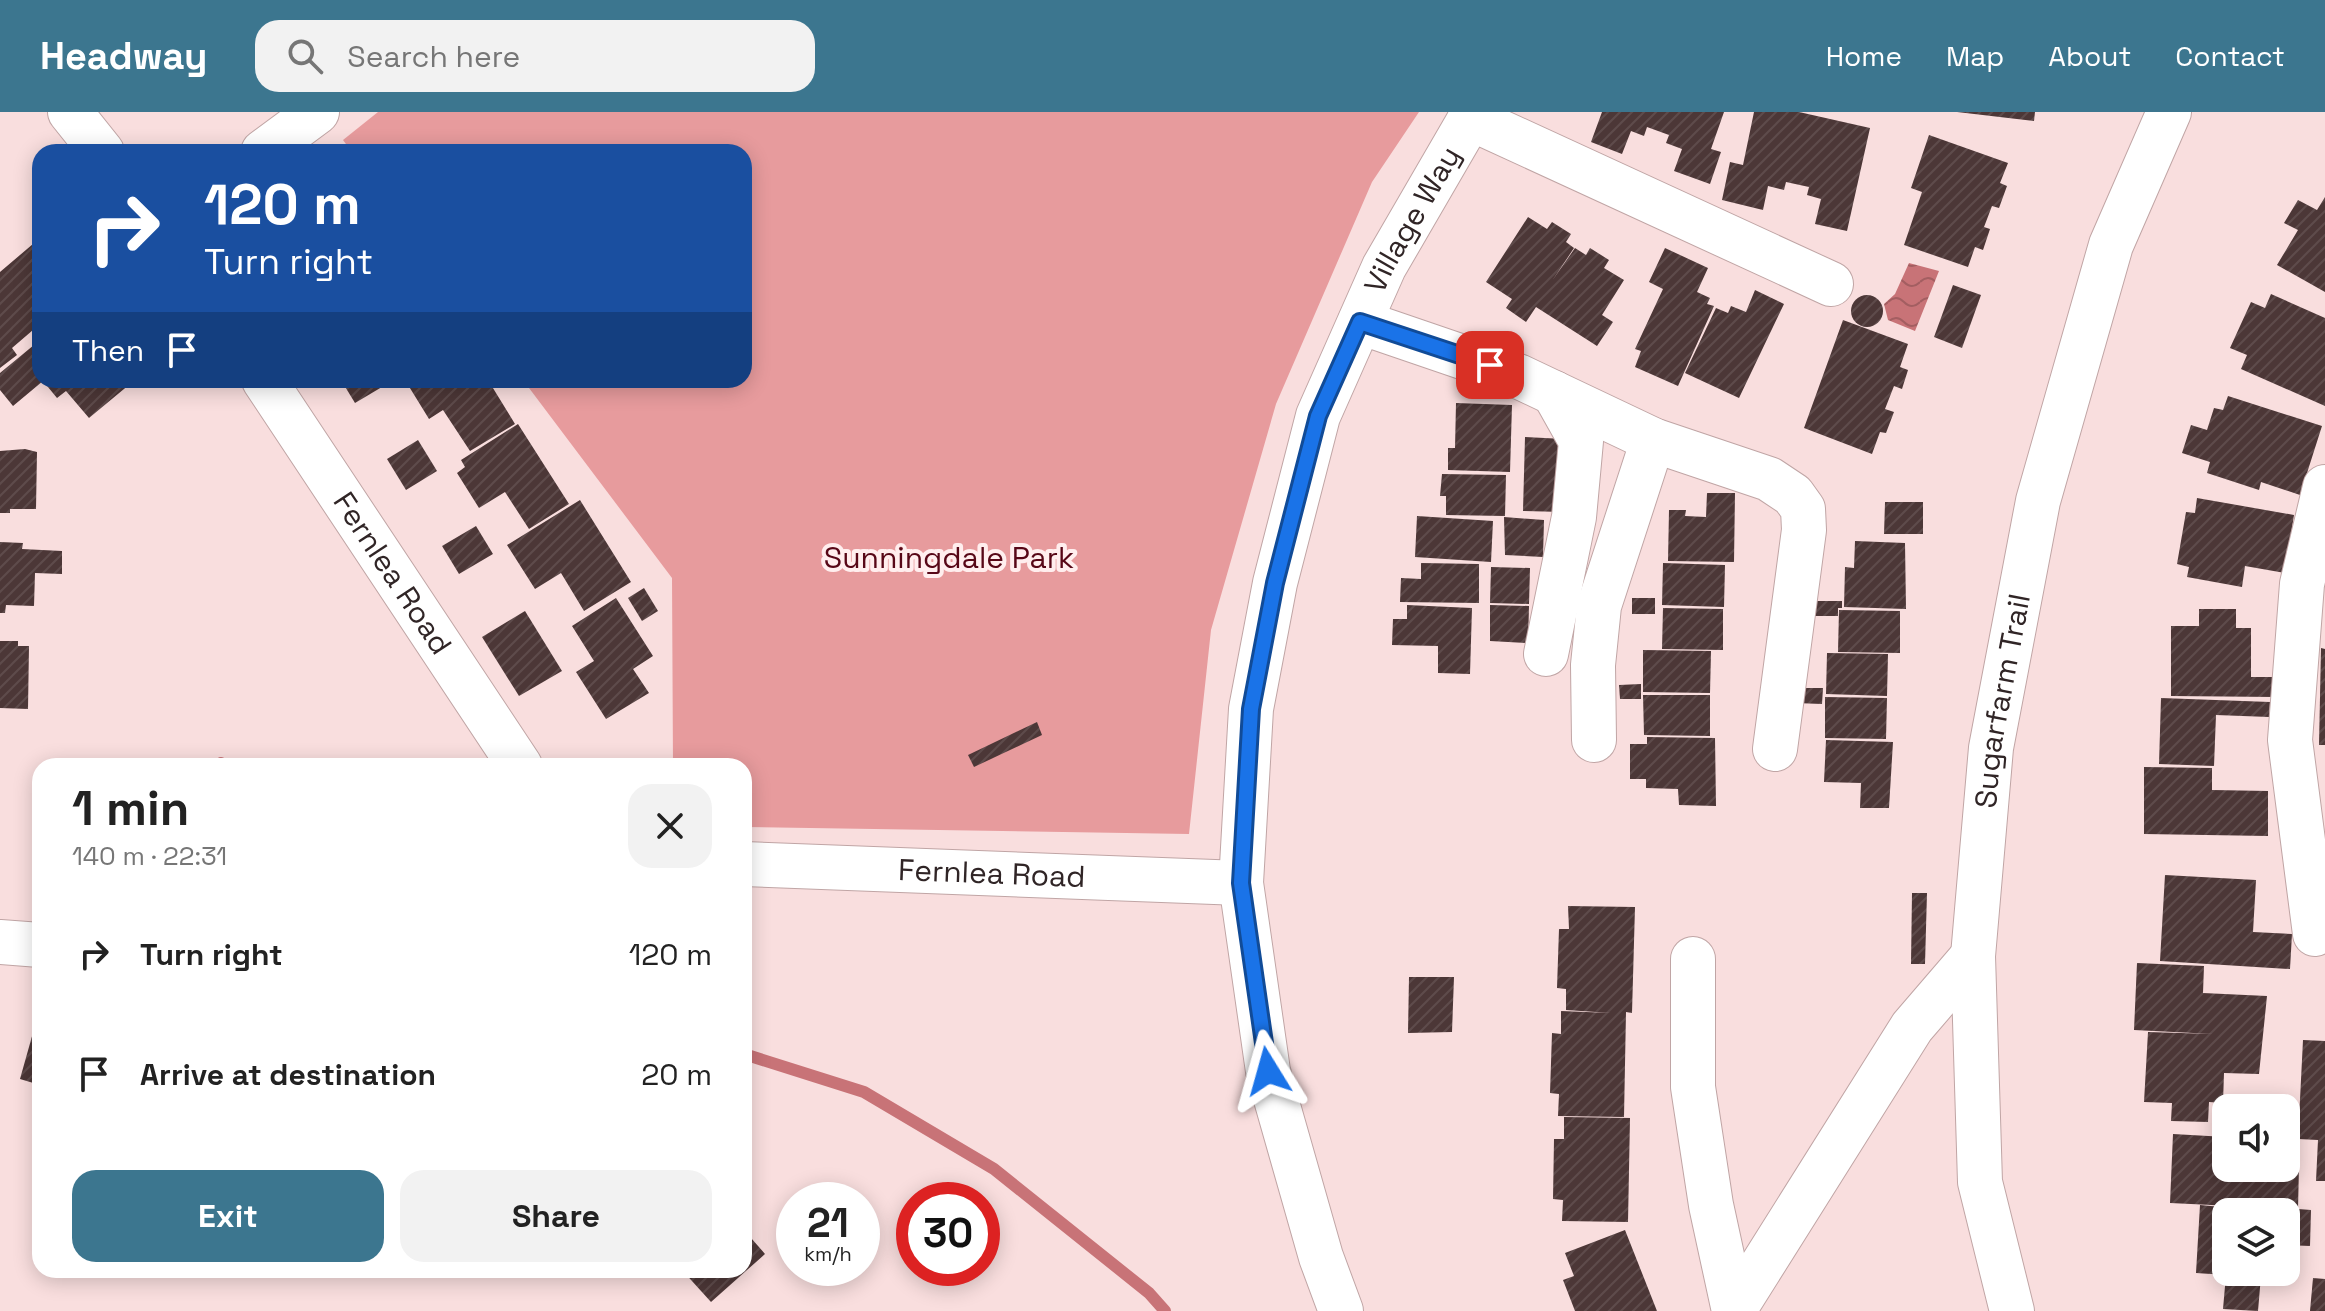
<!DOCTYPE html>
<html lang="en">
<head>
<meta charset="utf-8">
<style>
  body { margin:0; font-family:"Space Grotesk",sans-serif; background:#f2f2f2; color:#222; height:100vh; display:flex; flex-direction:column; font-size:30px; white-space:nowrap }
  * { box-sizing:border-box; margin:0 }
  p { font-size:26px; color:#767676 }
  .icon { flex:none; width:44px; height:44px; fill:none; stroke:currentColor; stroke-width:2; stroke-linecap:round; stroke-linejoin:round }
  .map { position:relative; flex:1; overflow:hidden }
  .details { position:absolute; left:32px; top:646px; width:720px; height:520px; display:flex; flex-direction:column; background:#fff; border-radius:24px; box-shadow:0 4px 20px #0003 }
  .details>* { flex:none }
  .guide { position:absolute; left:32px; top:32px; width:720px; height:244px; border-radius:24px; box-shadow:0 4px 20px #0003; background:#1a4fa0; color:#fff; overflow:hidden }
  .controls { position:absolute; left:2212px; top:982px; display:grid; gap:16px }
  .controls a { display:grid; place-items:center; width:88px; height:88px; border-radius:16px; background:#fff; box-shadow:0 4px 20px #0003; font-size:40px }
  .speed { position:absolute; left:776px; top:1070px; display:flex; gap:16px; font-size:40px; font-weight:700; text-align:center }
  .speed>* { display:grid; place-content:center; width:104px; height:104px; border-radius:50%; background:#fff; box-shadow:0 4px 20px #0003; line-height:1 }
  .speed small { font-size:20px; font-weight:400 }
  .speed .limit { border:12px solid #d22; background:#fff; color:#111 }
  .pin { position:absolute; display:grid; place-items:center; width:68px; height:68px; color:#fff; margin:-34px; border-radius:16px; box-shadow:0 4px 12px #0006 }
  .me { position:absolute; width:88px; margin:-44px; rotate:352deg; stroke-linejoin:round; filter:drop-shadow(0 0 6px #0008) }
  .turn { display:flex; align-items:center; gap:28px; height:168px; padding:0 40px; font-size:36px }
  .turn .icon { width:104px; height:104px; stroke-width:2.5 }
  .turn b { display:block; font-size:56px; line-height:68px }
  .then { display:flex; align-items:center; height:76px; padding:0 40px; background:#0003; gap:16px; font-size:30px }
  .round { display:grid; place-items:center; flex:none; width:84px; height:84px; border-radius:24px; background:#f2f2f2 }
  .headline { display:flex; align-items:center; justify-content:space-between; height:136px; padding:0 40px }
  h1 { font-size:48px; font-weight:700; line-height:60px }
  .primary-button { display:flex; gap:16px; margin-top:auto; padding:16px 40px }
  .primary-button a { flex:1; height:92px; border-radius:24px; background:#3c768f; color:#fff; font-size:32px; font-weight:700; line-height:92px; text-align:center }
  .primary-button a+a { background:#f2f2f2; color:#222 }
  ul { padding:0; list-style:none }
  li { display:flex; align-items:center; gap:24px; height:120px; padding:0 40px }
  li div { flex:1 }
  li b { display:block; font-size:30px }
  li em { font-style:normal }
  header { display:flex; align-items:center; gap:48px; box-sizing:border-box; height:112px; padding:0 40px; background:#3c768f; color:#fff }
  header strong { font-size:38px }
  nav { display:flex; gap:44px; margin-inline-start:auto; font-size:28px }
  .search { width:560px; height:72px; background:#f2f2f2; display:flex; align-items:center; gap:20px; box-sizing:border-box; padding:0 28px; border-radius:24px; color:#767676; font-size:30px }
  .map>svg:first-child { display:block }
</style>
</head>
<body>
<header>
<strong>Headway</strong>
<div class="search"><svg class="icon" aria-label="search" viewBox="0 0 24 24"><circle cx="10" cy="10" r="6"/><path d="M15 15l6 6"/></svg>Search here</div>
<nav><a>Home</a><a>Map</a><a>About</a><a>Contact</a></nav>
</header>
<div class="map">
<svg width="2325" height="1199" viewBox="0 0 2325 1199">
  <defs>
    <pattern id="water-waves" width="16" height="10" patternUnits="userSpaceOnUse" patternTransform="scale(2)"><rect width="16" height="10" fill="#c87377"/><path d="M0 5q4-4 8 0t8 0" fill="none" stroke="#a35e61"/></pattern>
    <pattern id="building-hatch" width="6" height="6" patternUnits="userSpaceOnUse" patternTransform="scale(2)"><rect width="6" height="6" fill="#4c3737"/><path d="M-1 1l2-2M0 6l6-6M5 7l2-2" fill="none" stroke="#5e4b4b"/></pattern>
  </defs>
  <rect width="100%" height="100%" fill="#f9dede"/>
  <!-- green -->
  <polygon fill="#e79b9d" points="378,0 1419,0 1372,70 1276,292 1211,518 1189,722 744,715 744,654 673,654 672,466 523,268 744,268 744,40 352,40 343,28"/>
  <!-- water -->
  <polygon fill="url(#water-waves)" points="1909,151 1939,159 1915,219 1888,208 1884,192 1895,182"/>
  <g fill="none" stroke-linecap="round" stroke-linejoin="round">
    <!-- stream -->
    <g stroke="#c87377" stroke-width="12">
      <polyline points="221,651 227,654"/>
      <polyline points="744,942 864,980 994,1057 1149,1181 1165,1199"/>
    </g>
  </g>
  <!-- building -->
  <g fill="url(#building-hatch)">
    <polygon points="1602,0 1724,0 1711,37 1721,40 1710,72 1674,59 1682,37 1666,31 1669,23 1647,15 1644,24 1631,19 1622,42 1591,30"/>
    <polygon points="1754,0 1799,0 1870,16 1847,119 1815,112 1821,87 1807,83 1809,75 1786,70 1784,78 1768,74 1763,98 1722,88 1730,50 1743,53"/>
    <polygon points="1957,0 2035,0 2034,9"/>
    <polygon points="1929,23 2008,51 2000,71 2007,74 1999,96 1992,94 1984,115 1990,117 1983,138 1975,135 1968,155 1904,133 1922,80 1911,76"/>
    <polygon points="2325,85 2325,180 2277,153 2298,118 2284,111 2298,88 2317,98"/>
    <polygon points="1528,105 1547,117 1552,110 1571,122 1566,130 1574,136 1552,169 1575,136 1586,143 1590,136 1609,148 1604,156 1624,168 1602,203 1613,210 1597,234 1536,195 1526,210 1506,196 1512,187 1486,170"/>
    <polygon points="40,126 40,212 12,236 17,243 0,256 0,160"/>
    <polygon points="1665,136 1708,156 1697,180 1710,186 1707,192 1714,194 1678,274 1635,255 1641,239 1635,237 1663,177 1649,170"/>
    <polygon points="1953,173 1981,183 1962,236 1934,225"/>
    <polygon points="1755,178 1784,192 1739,286 1685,261 1716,196 1728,201 1731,194 1746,200"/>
    <polygon points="2271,182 2325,206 2325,294 2241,257 2247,243 2230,236 2251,190 2265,196"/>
    <circle cx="1867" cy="199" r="16"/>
    <polygon points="1843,208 1908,232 1900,255 1908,258 1902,277 1894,274 1885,297 1894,300 1886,321 1880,320 1872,342 1804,316"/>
    <polygon points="40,228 40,268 126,268 130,272 89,306 66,279 57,286 43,269 13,294 0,278 0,261"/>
    <polygon points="341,268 384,268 387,272 355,291"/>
    <polygon points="405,268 488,268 515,312 470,339 443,298 429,307"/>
    <polygon points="2228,284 2322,314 2300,383 2261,370 2259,378 2207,361 2210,350 2182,341 2191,313 2207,318 2214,296 2223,298"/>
    <polygon points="1456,291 1512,293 1510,360 1448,358 1448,336 1455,336"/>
    <polygon points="518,312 569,392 529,417 505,380 479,396 457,361 465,355 461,348"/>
    <polygon points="1525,325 1564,327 1563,400 1523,399"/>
    <polygon points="418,328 437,359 406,378 387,347"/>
    <polygon points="25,337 37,340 36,397 10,397 10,401 0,401 0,339"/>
    <polygon points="1442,362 1506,363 1505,404 1446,403 1446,384 1440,384"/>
    <polygon points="1707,381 1735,381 1734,450 1668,449 1669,398 1686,398 1685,404 1706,405"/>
    <polygon points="2197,386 2294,403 2285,461 2245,454 2242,475 2187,465 2189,455 2177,452 2186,400 2195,401"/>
    <polygon points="580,388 631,470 584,499 561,461 535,477 507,433"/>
    <polygon points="1885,390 1923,390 1923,422 1884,422"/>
    <polygon points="1417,404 1493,409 1491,450 1415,445"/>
    <polygon points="1504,405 1544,408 1543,445 1505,443"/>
    <polygon points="476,414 493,442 459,462 442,434"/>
    <polygon points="1855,429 1905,431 1906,497 1844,495 1845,455 1854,456"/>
    <polygon points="0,430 23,431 22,437 62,439 62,462 35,461 34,494 6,493 5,501 0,501"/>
    <polygon points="1421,451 1479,452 1479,491 1400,490 1401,466 1421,467"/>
    <polygon points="1663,451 1725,453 1724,495 1662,493"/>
    <polygon points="1491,455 1530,456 1529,492 1490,491"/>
    <polygon points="644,476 658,499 642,509 628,486"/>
    <polygon points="616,486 653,544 633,557 649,581 606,607 576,560 594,549 572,514"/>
    <rect x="1632" y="486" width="23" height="16"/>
    <polygon points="1815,489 1842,489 1842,496 1838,496 1838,504 1815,504"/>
    <polygon points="1407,493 1472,496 1470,562 1438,561 1438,534 1392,533 1393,507 1407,507"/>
    <polygon points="1490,493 1529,494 1528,531 1490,529"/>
    <polygon points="1663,496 1723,497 1723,538 1662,537"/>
    <polygon points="2199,497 2236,497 2236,516 2251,516 2251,565 2275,565 2275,585 2171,584 2171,514 2199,514"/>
    <polygon points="1839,498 1900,499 1900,541 1838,540"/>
    <polygon points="525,499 562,559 519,584 482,525"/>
    <polygon points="0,529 18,529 18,534 29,534 28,597 0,596"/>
    <polygon points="2321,536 2325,537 2325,633 2319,633"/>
    <polygon points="1643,538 1711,539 1710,581 1643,580"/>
    <polygon points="1827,541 1888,542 1887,584 1826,582"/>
    <polygon points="1641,572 1641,587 1620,587 1619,573"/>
    <polygon points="1797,576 1823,576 1822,592 1795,591"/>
    <polygon points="1643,583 1710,583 1710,624 1644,623"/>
    <polygon points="1825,585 1887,586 1886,627 1825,626"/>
    <polygon points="2161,586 2270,590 2269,605 2216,603 2214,654 2159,652"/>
    <polygon points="1037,610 1042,623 974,655 968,643"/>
    <polygon points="1647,625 1715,626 1716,694 1679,693 1678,677 1646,676 1646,667 1630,667 1630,632 1647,632"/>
    <polygon points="1826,628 1893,630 1889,696 1860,696 1861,671 1824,670"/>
    <polygon points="2144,655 2212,656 2212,678 2268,679 2268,724 2144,722"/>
    <polygon points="2165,763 2256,768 2253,820 2292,822 2290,857 2160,849"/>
    <polygon points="1912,781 1927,781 1925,852 1911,852"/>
    <polygon points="1568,794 1635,795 1632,901 1626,900 1624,1005 1558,1004 1559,982 1550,981 1552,921 1561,922 1561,899 1611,901 1566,898 1566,877 1557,876 1559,817 1569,817"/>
    <polygon points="2137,851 2204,854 2203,881 2267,884 2259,962 2224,961 2223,991 2209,990 2208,1010 2171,1009 2172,991 2144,990 2148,920 2213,922 2134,918"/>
    <polygon points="1409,865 1454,865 1452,920 1408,921"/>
    <polygon points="36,910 40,911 40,973 20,967"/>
    <polygon points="2303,928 2325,929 2325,1069 2316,1069 2318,1028 2298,1027"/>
    <polygon points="1564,1005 1630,1006 1628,1110 1562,1109 1563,1088 1553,1087 1554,1027 1564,1027"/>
    <polygon points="2173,1022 2226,1025 2226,1056 2299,1054 2298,1097 2311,1098 2310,1134 2286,1133 2286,1100 2274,1100 2274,1096 2170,1091"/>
    <polygon points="2200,1093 2254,1098 2226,1100 2226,1160 2275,1160 2275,1166 2261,1164 2258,1199 2223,1197 2226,1163 2196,1161"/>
    <polygon points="744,1118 765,1142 711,1190 682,1158 744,1158"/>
    <polygon points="1625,1118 1657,1199 1575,1199 1563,1168 1574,1164 1565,1141"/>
    <polygon points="2313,1166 2325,1167 2325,1199 2310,1199"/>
  </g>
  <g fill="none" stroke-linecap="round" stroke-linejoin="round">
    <!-- minor casing -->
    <g stroke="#c0a5a5" stroke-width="46">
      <g id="minor">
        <polyline points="70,0 102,40"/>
        <polyline points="1470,6 1831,172"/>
        <polyline points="263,40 317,0"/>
        <polyline points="1360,210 1518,264 1653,328 1769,367 1793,383 1803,397 1804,418 1775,637"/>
        <path id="s1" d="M264,268l256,386"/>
        <polyline points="1546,542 1574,405 1581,329 1554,281"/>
        <polyline points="1594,628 1593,553 1599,494 1653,328"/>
        <path id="s2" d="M744,752l497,19"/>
        <polyline points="2315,822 2290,628 2302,472 2325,375"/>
        <polyline points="0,830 40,833"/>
        <polyline points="1693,847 1693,975 1711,1093 1734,1199"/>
        <polyline points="1734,1198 1912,915 1973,844"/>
        <path id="s3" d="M1341,1199l-20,-54 -53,-186 -27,-188 10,-174 24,-126 43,-167 66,-149 90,-155"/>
        <path id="s4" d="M2012,1199l-32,-129 -7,-226 18,-208 47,-247 73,-256 58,-133"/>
      </g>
    </g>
    <!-- minor -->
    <use href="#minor" stroke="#fff" stroke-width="44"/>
  </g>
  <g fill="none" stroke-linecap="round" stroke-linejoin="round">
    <!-- route casing -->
    <g stroke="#114b97" stroke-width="20">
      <polyline id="route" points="1268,959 1241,771 1251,597 1275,471 1318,304 1360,210 1490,253"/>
    </g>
    <!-- route -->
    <use href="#route" stroke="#1a73e8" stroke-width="14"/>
  </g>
  <g text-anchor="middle" stroke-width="8" stroke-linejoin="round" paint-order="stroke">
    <!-- street labels -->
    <g font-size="30" fill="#302526" stroke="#fee">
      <text dy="10" stroke="none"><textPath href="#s3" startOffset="1134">Village Way</textPath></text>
      <text dy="10" stroke="none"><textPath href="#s1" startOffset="232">Fernlea Road</textPath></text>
      <text dy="10" stroke="none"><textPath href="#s4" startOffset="616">Sugarfarm Trail</textPath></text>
      <text dy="10" stroke="none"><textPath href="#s2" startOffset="248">Fernlea Road</textPath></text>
    </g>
    <!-- park labels -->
    <g font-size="30" fill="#570717" stroke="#fee">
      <text x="949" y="456">Sunningdale Park</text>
    </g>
  </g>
</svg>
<div class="controls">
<a><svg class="icon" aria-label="sound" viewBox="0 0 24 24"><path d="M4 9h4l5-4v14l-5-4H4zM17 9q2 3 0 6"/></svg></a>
<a><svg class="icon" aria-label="layers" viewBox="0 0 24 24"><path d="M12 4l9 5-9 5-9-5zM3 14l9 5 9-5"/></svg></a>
</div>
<div class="speed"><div>21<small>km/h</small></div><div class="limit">30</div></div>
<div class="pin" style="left:1490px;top:253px;background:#d93025"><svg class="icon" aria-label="arrive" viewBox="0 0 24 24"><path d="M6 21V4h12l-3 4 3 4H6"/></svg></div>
<svg class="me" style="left:1268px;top:959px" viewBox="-20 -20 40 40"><path d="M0-17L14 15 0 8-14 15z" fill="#1a73e8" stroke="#fff" stroke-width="4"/></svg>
<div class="guide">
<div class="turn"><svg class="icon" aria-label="right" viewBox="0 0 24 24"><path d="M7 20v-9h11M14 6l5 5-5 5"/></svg><div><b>120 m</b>Turn right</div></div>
<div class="then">Then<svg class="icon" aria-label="arrive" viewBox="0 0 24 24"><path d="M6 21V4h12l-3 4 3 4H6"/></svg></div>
</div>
<section class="details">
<div class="headline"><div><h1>1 min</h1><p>140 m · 22:31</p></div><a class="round"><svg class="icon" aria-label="close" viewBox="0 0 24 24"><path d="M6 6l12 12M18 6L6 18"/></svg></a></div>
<ul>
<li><svg class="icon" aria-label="right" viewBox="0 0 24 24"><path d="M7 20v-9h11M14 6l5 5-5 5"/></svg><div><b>Turn right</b></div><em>120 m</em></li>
<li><svg class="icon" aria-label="arrive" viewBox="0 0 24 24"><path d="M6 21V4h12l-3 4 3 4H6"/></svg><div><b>Arrive at destination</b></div><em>20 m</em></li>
</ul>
<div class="primary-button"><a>Exit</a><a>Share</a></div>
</section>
</div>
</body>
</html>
